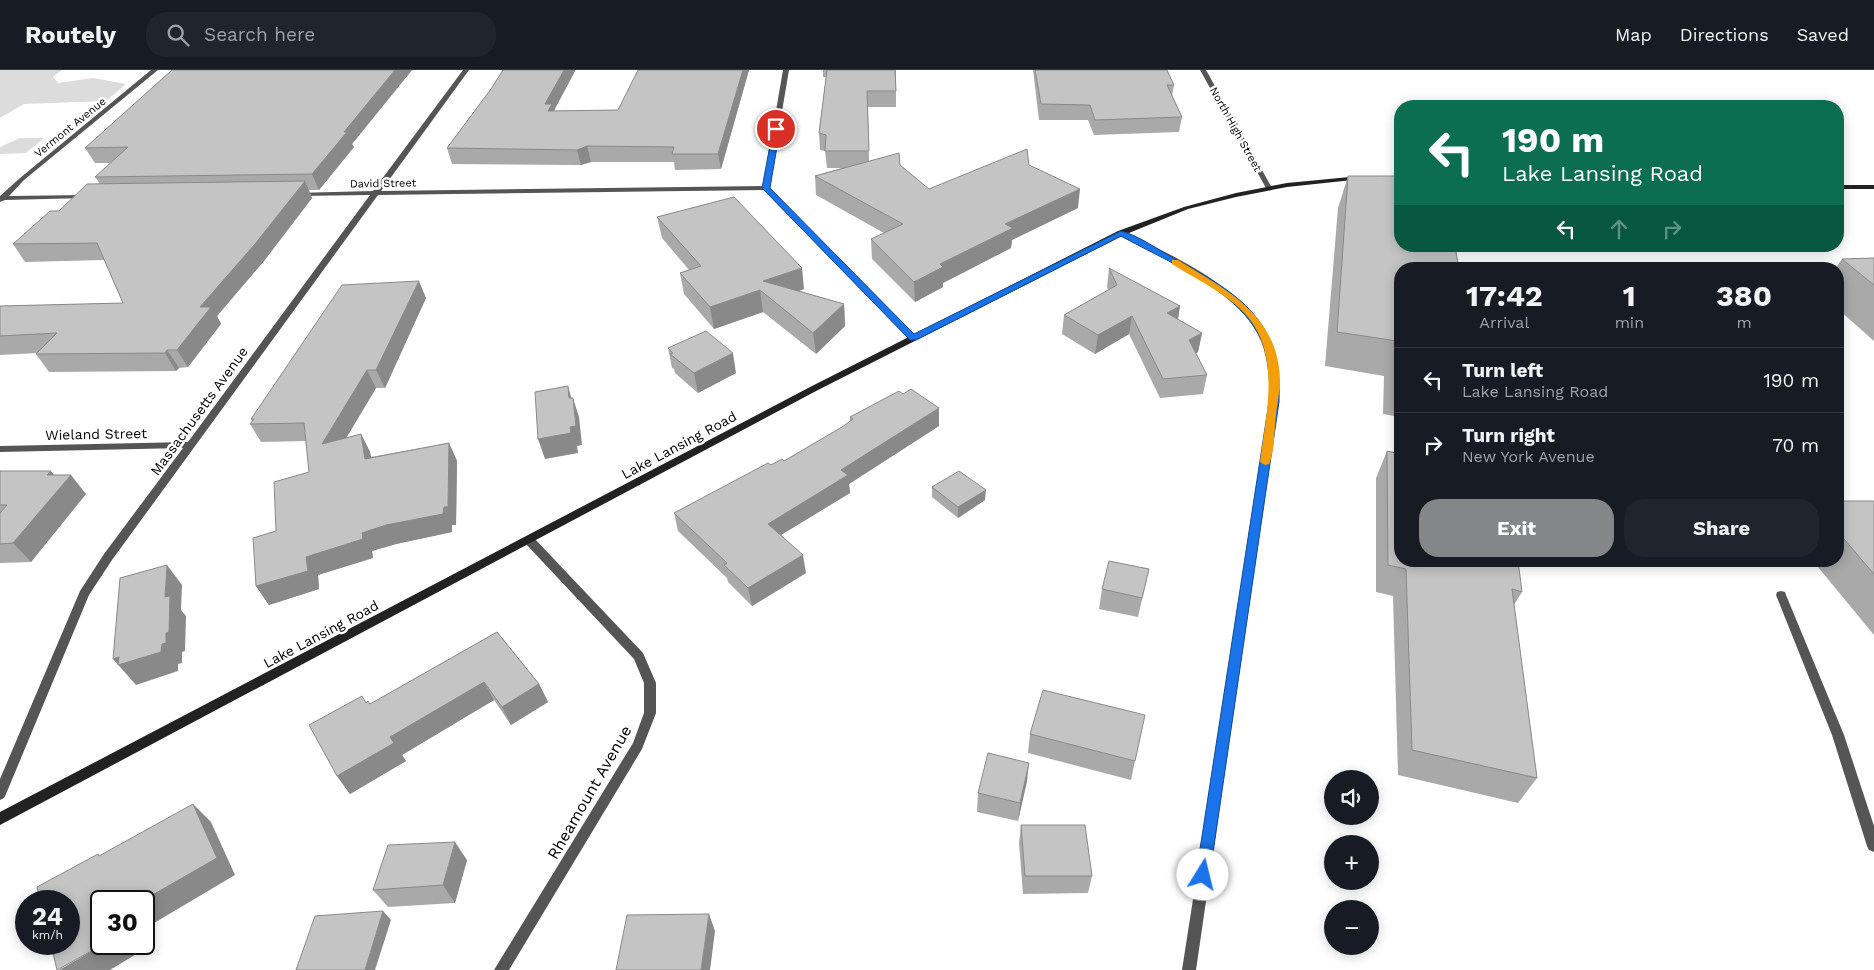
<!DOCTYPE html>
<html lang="en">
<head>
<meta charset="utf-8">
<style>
  body { margin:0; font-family:"Work Sans",sans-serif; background:#20242c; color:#f1f3f6; height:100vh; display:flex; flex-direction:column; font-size:19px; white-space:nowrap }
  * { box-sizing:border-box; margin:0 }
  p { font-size:16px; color:#9ea1a6 }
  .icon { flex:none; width:28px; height:28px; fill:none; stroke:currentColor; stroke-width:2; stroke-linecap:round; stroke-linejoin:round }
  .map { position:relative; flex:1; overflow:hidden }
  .details { position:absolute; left:1394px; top:192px; width:450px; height:305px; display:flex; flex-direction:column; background:#171b24; border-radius:20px; box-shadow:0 2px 12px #0003 }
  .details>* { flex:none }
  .top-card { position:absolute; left:1394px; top:30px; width:450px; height:152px; border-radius:20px; box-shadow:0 2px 12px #0003; background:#0b6e4f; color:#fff; overflow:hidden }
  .buttons { position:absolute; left:1324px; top:700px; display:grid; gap:10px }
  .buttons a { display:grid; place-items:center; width:55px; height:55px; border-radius:50%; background:#171b24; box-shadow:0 2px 12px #0003; font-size:25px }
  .speed { position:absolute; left:15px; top:820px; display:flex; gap:10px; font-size:25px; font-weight:700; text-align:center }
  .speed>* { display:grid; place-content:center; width:65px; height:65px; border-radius:50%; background:#171b24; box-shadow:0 2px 12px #0003; line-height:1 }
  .speed small { font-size:12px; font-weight:400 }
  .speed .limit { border:2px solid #111; border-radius:8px; background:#fff; color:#111 }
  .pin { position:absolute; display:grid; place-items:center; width:42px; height:42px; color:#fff; margin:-21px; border:2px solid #fff; border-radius:50%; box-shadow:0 1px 5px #0007 }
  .me { position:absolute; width:55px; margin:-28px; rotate:9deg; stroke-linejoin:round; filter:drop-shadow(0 0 4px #0008) }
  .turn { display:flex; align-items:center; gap:18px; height:105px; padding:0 25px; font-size:22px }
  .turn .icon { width:65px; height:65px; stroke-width:2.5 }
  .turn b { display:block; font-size:35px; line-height:42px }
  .lanes { display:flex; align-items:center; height:48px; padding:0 25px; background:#0003; justify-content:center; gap:25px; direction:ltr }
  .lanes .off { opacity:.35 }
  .eta { display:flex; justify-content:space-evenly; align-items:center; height:85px; text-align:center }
  .eta b { font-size:30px; font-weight:700; line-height:35px }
  .primary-button { display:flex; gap:10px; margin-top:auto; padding:10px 25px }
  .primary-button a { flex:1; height:58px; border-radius:20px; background:#858687; color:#fff; font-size:20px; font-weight:700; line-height:58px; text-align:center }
  .primary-button a+a { background:#20242c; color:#f1f3f6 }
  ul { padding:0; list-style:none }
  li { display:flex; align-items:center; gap:15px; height:65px; padding:0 25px; border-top:1px solid #363941 }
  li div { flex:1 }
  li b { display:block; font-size:19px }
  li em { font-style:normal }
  header { display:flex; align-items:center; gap:30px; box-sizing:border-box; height:70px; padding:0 25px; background:#171b24; border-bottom:1px solid #363941 }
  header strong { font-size:24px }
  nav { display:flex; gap:28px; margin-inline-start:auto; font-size:18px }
  .search { width:350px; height:45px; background:#20242c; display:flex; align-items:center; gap:12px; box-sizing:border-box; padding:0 18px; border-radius:20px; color:#9ea1a6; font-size:19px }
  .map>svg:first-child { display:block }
</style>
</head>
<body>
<header>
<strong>Routely</strong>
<div class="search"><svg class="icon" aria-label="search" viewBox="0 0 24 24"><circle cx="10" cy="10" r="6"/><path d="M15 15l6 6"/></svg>Search here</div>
<nav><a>Map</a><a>Directions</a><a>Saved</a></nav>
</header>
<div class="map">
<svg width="1874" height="900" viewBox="0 0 1874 900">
  <rect width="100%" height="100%" fill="#fff"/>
  <!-- green -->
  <g fill="#dcdcdc">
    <polygon points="0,0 62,0 53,7 58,13 93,8 126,14 106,31 24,34 0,48"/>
    <polygon points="20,68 44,68 26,83 0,84 0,77"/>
  </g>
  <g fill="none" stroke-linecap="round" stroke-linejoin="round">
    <!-- street -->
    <g fill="#555" fill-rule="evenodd">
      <polygon points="151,0 158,0 24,110 9,126 85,125 87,126 87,128 5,130 0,132 0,126 20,108"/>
      <polygon points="463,0 469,0 381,121 763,116 783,0 789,0 769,118 917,268 916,270 910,270 764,120 378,125 112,490 89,525 6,724 4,728 0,730 0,709 80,521 104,484 183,378 0,382 0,376 188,372 370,125 297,126 295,125 295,123 373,121"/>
      <polygon points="1200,0 1206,0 1272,118 1271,119 1266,118"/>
      <path d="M1118,161h6c49,26 121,55 145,110 9,20 9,42 9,64l-82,565h-14l88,-565c-1,-22 -1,-44 -9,-64 -22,-53 -95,-82 -143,-106z"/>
      <polygon points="529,466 533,467 643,583 656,613 656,643 642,679 509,900 494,900 633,673 644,643 644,613 634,589 525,473 524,470"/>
      <polygon points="1781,521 1785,522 1786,525 1844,665 1874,756 1874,782 1869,780 1867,776 1832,665 1776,525 1777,522"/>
    </g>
    <!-- secondary -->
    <g fill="#222" fill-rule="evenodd">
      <polygon points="1360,106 1362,107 1362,109 1287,117 1236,127 1188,139 1124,165 818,320 0,755 0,742 812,316 1118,161 1184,137 1236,123 1287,113"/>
      <rect x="1838" y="115" width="36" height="4"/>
    </g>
  </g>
  <!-- wall -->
  <g fill="#a9a9a9">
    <polygon points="172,0 412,0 352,74 354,77 319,120 309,120 312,128 264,191 217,246 221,254 188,297 179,298 176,301 49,302 36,284 38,283 0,285 0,236 123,233 104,190 25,192 13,174 59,141 100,114 95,107 111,93 95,93 85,78"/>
    <polygon points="749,0 721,99 675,100 674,92 591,92 581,95 452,94 447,78 575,1 554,41 618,40"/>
    <polygon points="823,0 896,0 896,37 868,37 869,91 900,95 929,119 1029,95 1078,138 1012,170 1011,178 943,213 943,217 915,232 872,189 871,169 884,163 816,125 815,106 842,98 827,98 825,81 820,80 819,63 826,7 823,7"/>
    <polygon points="1033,0 1174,15 1172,26 1182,47 1179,62 1094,65 1088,50 1039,50"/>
    <polygon points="1348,106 1400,199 1400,347 1383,344 1384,306 1325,296 1338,138"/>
    <polygon points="657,147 804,219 799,221 844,234 845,256 816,284 763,242 714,259 684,224 680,203 689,200 662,168"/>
    <polygon points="1874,188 1874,271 1838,239 1838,199 1835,199 1842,189"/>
    <polygon points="1109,198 1180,236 1178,249 1202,263 1198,282 1196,283 1207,305 1203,324 1160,328 1129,264 1095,284 1062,264 1064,245 1108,220 1107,217"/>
    <polygon points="426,228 385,318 376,318 346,368 361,364 370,382 371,387 449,373 457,391 456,455 452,455 452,462 396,474 372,481 373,488 318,505 319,519 269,535 256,516 276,461 309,402 306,371 261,372 250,354 252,352 251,349"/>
    <polygon points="668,278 736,303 698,323 675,303 674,299 672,298"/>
    <polygon points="850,347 939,356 849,414 850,423 781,465 806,503 752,536 728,512 727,508 678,461 674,443 771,395 784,391 842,357 850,351"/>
    <polygon points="1387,381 1522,522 1514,535 1537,708 1518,733 1398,705 1393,526 1376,522 1376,408"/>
    <polygon points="0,401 55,405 86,424 31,492 0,493"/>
    <polygon points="932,417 985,430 958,448 932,427"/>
    <polygon points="1838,431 1874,431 1874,565 1813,491 1838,491"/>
    <polygon points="1149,499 1138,547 1099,539 1102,519"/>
    <polygon points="497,562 539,614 548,632 511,655 494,630 402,685 406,691 350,724 337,706 366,632 370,634"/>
    <polygon points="1030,664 1135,691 1131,710 1028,683"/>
    <polygon points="1027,711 1018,751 977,742 978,723"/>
    <polygon points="1021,755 1092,806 1088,823 1023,824 1019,773"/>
    <polygon points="467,790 455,833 388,837 373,820"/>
  </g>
  <!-- shaded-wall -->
  <g fill="#898989">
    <polygon points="395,0 412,0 352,74 354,77 319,120 312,104 344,62"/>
    <polygon points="564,0 575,0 575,1 554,40 556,49 552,56 545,34"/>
    <polygon points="743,0 749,0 721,99 718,84"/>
    <polygon points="587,76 591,92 581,95 577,80"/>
    <polygon points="305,111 312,128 264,191 217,246 221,254 188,297 177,280 200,237"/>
    <polygon points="1080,119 1078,138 1012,170 1011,178 943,213 943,217 915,232 914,212 940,194 1005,154"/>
    <polygon points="802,198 804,219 772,230 763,211"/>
    <polygon points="419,211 426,228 385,318 376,300"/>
    <polygon points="760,220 763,242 714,259 710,237"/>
    <polygon points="844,234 845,256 816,284 813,263"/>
    <polygon points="1180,236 1177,255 1167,243"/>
    <polygon points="1132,246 1129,264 1095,284 1098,265"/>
    <polygon points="1202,263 1198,282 1186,290 1189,270"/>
    <polygon points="167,280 179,298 176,301 165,283"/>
    <polygon points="733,283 736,303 698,323 694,303"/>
    <polygon points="367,300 376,318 332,392 322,374"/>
    <polygon points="568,316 573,334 573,328 579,347 582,375 577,376 578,383 545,389 538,369 569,328"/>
    <polygon points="939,338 939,356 849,414 850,423 771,471 768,454 841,400"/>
    <polygon points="361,364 370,382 374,407 365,389"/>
    <polygon points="449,373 457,391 456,455 452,455 452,462 396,474 372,481 373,488 318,505 319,519 269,535 256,516 306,487 362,463"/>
    <polygon points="51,401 62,415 71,405 86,424 31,492 13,473 47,405"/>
    <polygon points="986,420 985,430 958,448 958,437"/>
    <polygon points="803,485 806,503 752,536 748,518"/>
    <polygon points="167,495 182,515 181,540 186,546 185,581 182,582 182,593 178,594 178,601 136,615 113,589 165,527"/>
    <polygon points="484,612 494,630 402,685 406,691 350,724 337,706 390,667"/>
    <polygon points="539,614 548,632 511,655 502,637"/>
    <polygon points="1029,693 1027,711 1018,751 1020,733"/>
    <polygon points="193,734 211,752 235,805 144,859 144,831 142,831"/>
    <polygon points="455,772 467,790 455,833 443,815"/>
    <polygon points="383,841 391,850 375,900 365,900"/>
    <polygon points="709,844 715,861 710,900 701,900"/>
    <polygon points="104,874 141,874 143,880 110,900 59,900"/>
  </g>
  <!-- building -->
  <g fill="#c4c4c4" stroke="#898989">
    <polygon points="172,0 395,0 344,62 347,62 312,104 95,107 128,77 85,78"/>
    <polygon points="503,0 564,0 545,34 552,34 548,41 618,40 638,0 743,0 718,84 672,84 674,77 587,76 577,80 447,78 491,19"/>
    <polygon points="827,0 895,0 896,21 867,21 869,81 825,81 826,65 819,63"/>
    <polygon points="1035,0 1167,0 1174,15 1167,15 1182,47 1095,50 1090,35 1041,34"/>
    <polygon points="1027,79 1029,95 1080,119 1005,154 1013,158 940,194 943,197 914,212 871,169 903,154 815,106 899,83 900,95 929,119"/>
    <polygon points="1348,106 1400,106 1400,176 1455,176 1459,199 1400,199 1400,309 1396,309 1397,271 1337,262"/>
    <polygon points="305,111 255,174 200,237 211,237 177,280 167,280 165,283 36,284 57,263 0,266 0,236 123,233 97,173 13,174 50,141 59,141 87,114"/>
    <polygon points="734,127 802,198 763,211 844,234 813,263 760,220 710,237 680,203 701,196 657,147"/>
    <polygon points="1874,188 1874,215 1842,189"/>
    <polygon points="1109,198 1180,236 1167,243 1202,263 1189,270 1207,305 1163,309 1132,246 1098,265 1064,245 1117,215"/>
    <polygon points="419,211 376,300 367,300 322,374 361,364 365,389 449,373 448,437 444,437 443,444 386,455 362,463 363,469 306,487 308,501 256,516 253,468 276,461 274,412 309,402 304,353 250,354 254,349 251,349 342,215"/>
    <polygon points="706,261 733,283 694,303 670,284 673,283 668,278"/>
    <polygon points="568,316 569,328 573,328 576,356 570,357 571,363 538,369 535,322"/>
    <polygon points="911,319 939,338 841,400 848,405 768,454 803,485 748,518 724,495 727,493 674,443 768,393 771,395 782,389 784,391 842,357 853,349 850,347 899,321 903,324"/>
    <polygon points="1387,381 1400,384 1400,491 1518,491 1522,522 1512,519 1537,708 1412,680 1406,499 1388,495"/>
    <polygon points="0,401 51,401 47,405 71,405 13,473 0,474 0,443 7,435 0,435"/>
    <polygon points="959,401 986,420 958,437 932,417"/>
    <polygon points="1838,431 1874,431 1874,504 1838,462"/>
    <polygon points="1109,491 1149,499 1142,528 1102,519"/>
    <polygon points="167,495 165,527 170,526 169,562 166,563 166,573 162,574 161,582 118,595 119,587 113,589 120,508"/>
    <polygon points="497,562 539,614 502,637 484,612 390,667 394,673 337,706 309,655 362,626 366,633 368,631 370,634"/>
    <polygon points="1043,620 1145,645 1135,691 1030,664"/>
    <polygon points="988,683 1029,693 1020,733 978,723"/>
    <polygon points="193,734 217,788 142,831 101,831 101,874 104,874 57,900 51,874 69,874 69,831 40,831 37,817 98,784 99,786"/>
    <polygon points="1021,755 1085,755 1092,806 1025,806"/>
    <polygon points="455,772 443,815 373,820 388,775"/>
    <polygon points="383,841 365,900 296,900 315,846"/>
    <polygon points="709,844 701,900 616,900 627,845"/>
  </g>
  <!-- route -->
  <path fill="#1a73e8" stroke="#114b97" d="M776,57l4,2 -10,59 144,146 207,-103c19,5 37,19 54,28 66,36 107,61 104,143l-70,478 -6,2 -5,-2 -2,-5 73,-473c1,-15 2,-31 -2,-46 -14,-61 -96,-92 -146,-120l-205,104h-6l-148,-152 11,-59z"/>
  <!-- slow -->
  <path fill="#f59e0b" d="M1172,190h6c49,31 100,54 102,120 0,11 -3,24 -4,35 -2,15 -1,36 -7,49l-4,1 -5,-3c7,-56 25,-121 -29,-161 -18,-14 -40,-25 -59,-37z"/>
  <g text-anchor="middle" stroke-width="5" stroke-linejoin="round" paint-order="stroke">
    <!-- far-street labels -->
    <g font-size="11" fill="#000" stroke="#fff">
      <text transform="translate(70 57) rotate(-39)" y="4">Vermont Avenue</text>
      <text transform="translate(1236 59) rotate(61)" y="4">North High Street</text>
      <text transform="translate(383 113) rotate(-1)" y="4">David Street</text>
    </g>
    <!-- street labels -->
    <g font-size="14" fill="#000" stroke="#fff">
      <text transform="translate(199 341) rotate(-54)" y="5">Massachusetts Avenue</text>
      <text transform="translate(96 364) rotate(-1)" y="5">Wieland Street</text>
      <text transform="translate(679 375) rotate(-28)" y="5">Lake Lansing Road</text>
      <text transform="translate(321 564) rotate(-28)" y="5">Lake Lansing Road</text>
    </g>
    <!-- near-street labels -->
    <g font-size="16" fill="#000" stroke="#fff">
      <text transform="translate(589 722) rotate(-60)" y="6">Rheamount Avenue</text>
    </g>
  </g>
</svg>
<div class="buttons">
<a><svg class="icon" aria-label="sound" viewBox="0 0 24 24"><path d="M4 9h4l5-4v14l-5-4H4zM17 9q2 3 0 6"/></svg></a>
<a>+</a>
<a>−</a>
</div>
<div class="speed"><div>24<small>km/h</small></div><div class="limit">30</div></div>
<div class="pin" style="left:776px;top:59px;background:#d93025"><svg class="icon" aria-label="arrive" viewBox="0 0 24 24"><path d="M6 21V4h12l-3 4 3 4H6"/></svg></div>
<svg class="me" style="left:1203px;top:805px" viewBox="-20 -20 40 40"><circle r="19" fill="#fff"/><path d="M0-13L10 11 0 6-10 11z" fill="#1a73e8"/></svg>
<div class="top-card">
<div class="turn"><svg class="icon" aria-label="left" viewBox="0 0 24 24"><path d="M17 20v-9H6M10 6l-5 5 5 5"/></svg><div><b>190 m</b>Lake Lansing Road</div></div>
<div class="lanes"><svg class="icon" aria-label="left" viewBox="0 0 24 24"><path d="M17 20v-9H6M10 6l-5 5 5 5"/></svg><svg class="icon off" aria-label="ahead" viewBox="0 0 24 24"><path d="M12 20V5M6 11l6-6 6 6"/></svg><svg class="icon off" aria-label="right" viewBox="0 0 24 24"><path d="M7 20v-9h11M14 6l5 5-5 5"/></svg></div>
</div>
<section class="details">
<div class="eta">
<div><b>17:42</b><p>Arrival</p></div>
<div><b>1</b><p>min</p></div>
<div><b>380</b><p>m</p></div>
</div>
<ul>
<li><svg class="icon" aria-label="left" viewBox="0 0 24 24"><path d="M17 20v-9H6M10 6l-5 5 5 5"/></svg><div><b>Turn left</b><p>Lake Lansing Road</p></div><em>190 m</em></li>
<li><svg class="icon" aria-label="right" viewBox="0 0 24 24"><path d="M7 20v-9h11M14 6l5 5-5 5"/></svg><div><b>Turn right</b><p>New York Avenue</p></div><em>70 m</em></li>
</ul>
<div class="primary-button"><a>Exit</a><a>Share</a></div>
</section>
</div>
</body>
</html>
